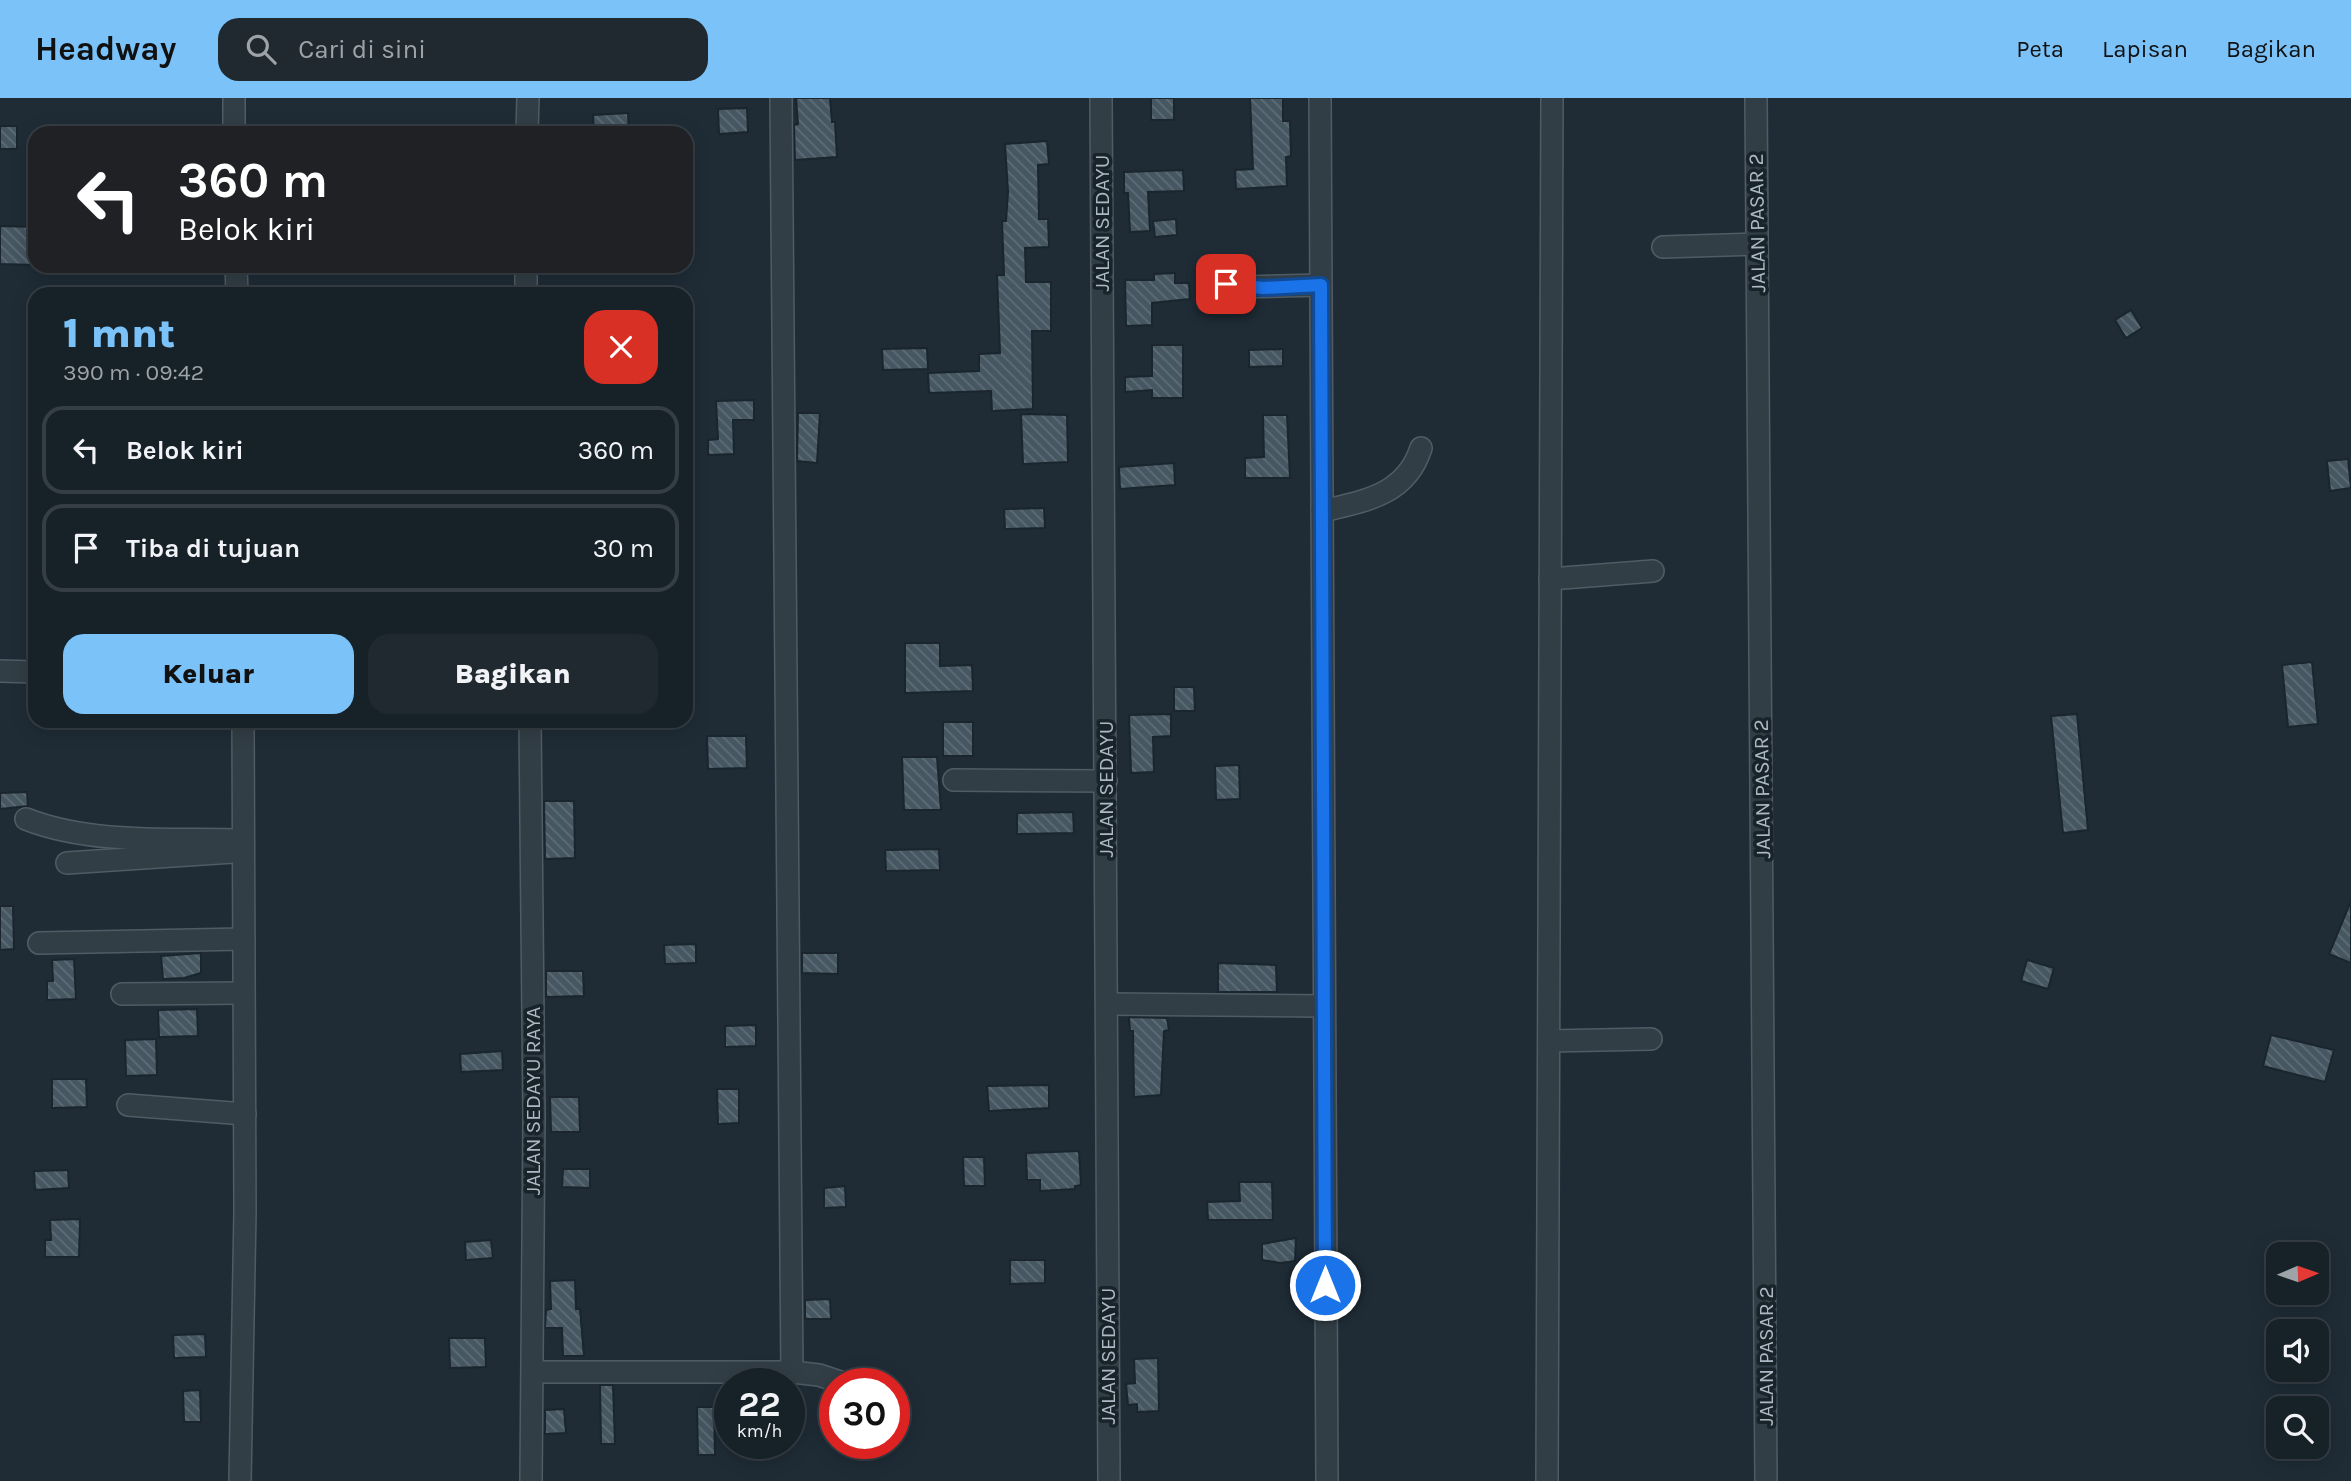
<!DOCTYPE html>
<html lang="id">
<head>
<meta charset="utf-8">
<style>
  body { margin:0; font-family:Karla,sans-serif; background:#202930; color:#f1f3f6; height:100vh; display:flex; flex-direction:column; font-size:26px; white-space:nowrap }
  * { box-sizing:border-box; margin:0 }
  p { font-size:23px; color:#9ea3a8 }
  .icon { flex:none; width:38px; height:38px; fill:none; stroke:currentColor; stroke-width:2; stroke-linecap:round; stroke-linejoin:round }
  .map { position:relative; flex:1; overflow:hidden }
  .drawer { position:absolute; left:28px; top:189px; width:665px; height:441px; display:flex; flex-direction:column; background:#172128; border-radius:21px; box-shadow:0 4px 18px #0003,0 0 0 2px #363e45 }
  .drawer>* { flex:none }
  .top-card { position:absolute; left:28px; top:28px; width:665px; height:147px; border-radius:21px; box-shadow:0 4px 18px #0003,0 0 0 2px #363e45; background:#202124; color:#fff; overflow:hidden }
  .needle { width:46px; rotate:88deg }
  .tools { position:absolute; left:2266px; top:1144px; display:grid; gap:14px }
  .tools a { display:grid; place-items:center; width:63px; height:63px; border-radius:14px; background:#172128; box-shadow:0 4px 18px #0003,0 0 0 2px #363e45; font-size:35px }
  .speed { position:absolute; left:714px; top:1270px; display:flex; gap:14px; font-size:35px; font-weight:700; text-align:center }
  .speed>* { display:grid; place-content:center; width:91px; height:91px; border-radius:50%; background:#172128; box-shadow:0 4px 18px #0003,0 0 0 2px #363e45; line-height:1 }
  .speed small { font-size:18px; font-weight:400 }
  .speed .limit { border:10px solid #d22; background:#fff; color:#111 }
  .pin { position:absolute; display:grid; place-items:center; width:60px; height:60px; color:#fff; margin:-30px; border-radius:14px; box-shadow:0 4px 10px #0006 }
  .me { position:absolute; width:77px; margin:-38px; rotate:0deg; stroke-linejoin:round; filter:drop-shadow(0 0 5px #0008) }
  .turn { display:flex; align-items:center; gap:24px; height:147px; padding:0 35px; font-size:32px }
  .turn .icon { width:91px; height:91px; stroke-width:2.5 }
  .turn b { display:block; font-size:49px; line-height:60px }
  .round { display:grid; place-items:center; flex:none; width:74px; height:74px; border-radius:21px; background:#202930 }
  .overview { display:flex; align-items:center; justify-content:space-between; height:119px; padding:0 35px }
  h1 { font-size:42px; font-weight:800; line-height:52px; color:#7bc2f9 }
  .button { display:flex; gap:14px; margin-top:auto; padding:14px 35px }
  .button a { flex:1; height:80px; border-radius:21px; background:#7bc2f9; color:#111; font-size:28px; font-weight:800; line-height:80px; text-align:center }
  .button a+a { background:#202930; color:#f1f3f6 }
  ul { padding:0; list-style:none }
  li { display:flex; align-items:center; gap:21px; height:88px; margin:0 14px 10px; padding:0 21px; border:4px solid #363e45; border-radius:21px }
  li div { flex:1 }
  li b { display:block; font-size:26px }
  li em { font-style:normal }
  header { display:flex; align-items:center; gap:42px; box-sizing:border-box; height:98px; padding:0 35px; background:#7bc2f9; color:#111 }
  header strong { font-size:33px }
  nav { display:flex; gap:38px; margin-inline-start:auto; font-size:24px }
  .search { width:490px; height:63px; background:#202930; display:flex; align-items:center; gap:18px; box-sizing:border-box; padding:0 24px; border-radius:21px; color:#9ea3a8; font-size:26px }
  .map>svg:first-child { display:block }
</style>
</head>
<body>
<header>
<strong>Headway</strong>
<div class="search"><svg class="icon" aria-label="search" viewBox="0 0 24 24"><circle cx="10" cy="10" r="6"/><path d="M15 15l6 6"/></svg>Cari di sini</div>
<nav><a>Peta</a><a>Lapisan</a><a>Bagikan</a></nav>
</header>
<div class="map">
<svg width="2351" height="1383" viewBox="0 0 2351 1383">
  <defs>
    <pattern id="building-back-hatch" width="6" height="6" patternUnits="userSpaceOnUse" patternTransform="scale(1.75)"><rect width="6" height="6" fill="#465762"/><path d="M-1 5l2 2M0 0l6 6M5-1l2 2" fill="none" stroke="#5e6d77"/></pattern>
  </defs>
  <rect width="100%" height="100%" fill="#1f2c36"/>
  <!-- building -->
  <g fill="url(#building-back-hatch)" stroke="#1a252d" stroke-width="2">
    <polygon points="796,0 830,0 832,24 835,24 837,59 795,62 794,27 798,26"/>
    <rect x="1151" y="0" width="23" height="22"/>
    <polygon points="1250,0 1283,0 1283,23 1290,23 1291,58 1286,59 1287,88 1236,91 1235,72 1253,71"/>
    <polygon points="747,10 748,34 719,36 718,11"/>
    <polygon points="628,15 629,35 594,35 593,17"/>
    <rect x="0" y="28" width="17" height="23"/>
    <polygon points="1047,43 1049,66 1038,67 1039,121 1048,121 1049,149 1025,150 1026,184 1051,184 1051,233 1032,233 1033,311 992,313 991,293 929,295 928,275 979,273 979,256 1000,255 997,177 1004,177 1002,123 1006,123 1008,94 1005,46"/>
    <polygon points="1183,72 1184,93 1148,94 1150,133 1130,134 1128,95 1124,95 1124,74"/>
    <polygon points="1176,121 1177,137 1155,139 1153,123"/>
    <polygon points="0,128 35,129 35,167 0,166"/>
    <polygon points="1175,175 1175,185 1189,185 1190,201 1152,205 1152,227 1126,228 1125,182 1154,182 1154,176"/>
    <polygon points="2131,212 2142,230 2126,240 2115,222"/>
    <polygon points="1152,247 1183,247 1183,300 1152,300 1152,292 1125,294 1125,279 1152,278"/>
    <polygon points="927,250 928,271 883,272 882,251"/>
    <polygon points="1283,251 1283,268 1249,269 1249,252"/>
    <polygon points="754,302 754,322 733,322 734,356 708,357 708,342 718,341 716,303"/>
    <polygon points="798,315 820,315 817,365 797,363"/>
    <polygon points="1021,316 1067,317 1068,364 1023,366"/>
    <polygon points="1263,317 1287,317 1290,380 1245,380 1245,360 1264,359"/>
    <polygon points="2348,361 2351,390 2330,393 2327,363"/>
    <polygon points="1174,365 1175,387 1120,391 1119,369"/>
    <polygon points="1044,410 1045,430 1005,431 1004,411"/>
    <polygon points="905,545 940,545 940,568 972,567 973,593 905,595"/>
    <polygon points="2312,564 2318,626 2288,629 2282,567"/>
    <polygon points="1174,589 1194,589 1195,613 1174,613"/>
    <polygon points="1171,616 1171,638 1153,639 1154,674 1131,675 1129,617"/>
    <polygon points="2077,616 2088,732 2063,735 2051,618"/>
    <rect x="943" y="624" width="30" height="34"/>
    <polygon points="707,638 746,638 747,670 708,671"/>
    <polygon points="902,659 937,659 941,712 904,712"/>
    <polygon points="1239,667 1240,701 1216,702 1215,668"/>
    <polygon points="27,694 28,708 0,711 0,695"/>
    <polygon points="544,703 574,703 575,760 545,761"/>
    <polygon points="1073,714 1074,735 1017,736 1017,715"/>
    <polygon points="939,751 940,772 886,773 885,752"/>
    <polygon points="2351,803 2351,865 2329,856"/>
    <polygon points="0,808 13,808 14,851 0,852"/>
    <polygon points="696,846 696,865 665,866 664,847"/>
    <polygon points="201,855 201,875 184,880 163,881 161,858"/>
    <polygon points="802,855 838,855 838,876 802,875"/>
    <polygon points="74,861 76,901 47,902 47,883 53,883 52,862"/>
    <polygon points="2027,862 2054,870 2048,891 2021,883"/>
    <polygon points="1218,865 1276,867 1277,894 1218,894"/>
    <polygon points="546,873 583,873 584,898 546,899"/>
    <polygon points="197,911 198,938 159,939 158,912"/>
    <polygon points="1129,919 1167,920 1169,932 1164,933 1161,997 1134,999 1133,933 1130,933"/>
    <polygon points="756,927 756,948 725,949 725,928"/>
    <polygon points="2271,937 2334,952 2325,984 2263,968"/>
    <polygon points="156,941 157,977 126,978 125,942"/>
    <polygon points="502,953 503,972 461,974 460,956"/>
    <polygon points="52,981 86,981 87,1009 52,1010"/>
    <polygon points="1049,987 1049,1010 989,1013 987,988"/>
    <polygon points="717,991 739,991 739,1025 718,1026"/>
    <polygon points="550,999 579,999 580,1034 551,1034"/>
    <polygon points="1079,1053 1081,1087 1075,1088 1075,1091 1040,1093 1040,1082 1027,1082 1026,1055"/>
    <polygon points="963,1059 984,1059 985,1088 964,1088"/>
    <polygon points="563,1071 590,1071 590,1090 562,1089"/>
    <polygon points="68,1072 69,1090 35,1092 34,1073"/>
    <polygon points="1239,1084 1272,1084 1273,1122 1208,1122 1207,1104 1240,1103"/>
    <polygon points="845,1088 846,1109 824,1110 824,1090"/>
    <polygon points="80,1121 79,1159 45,1159 45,1142 51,1142 50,1122"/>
    <polygon points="1296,1140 1295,1163 1281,1165 1262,1162 1262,1146"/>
    <polygon points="491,1142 493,1160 466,1162 465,1144"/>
    <polygon points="1010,1162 1045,1162 1045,1185 1010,1186"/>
    <polygon points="575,1182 576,1211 580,1211 584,1258 563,1258 562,1230 545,1230 546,1212 551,1211 550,1183"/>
    <polygon points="830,1201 831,1221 805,1221 805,1202"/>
    <polygon points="205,1236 206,1259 174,1260 173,1237"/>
    <polygon points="449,1240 485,1240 486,1269 450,1270"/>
    <polygon points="1158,1260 1159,1313 1137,1314 1137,1306 1128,1307 1126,1286 1135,1285 1134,1261"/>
    <polygon points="600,1287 613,1287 615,1346 601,1346"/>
    <polygon points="200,1292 201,1324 184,1324 183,1293"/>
    <polygon points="697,1309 714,1309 715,1357 698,1357"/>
    <polygon points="564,1311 566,1335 545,1336 545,1312"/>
  </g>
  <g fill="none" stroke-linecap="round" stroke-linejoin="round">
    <!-- street casing -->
    <g stroke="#505c65" stroke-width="24">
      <g id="street">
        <polyline points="234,0 234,35"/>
        <polyline points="781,0 792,1274"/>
        <polyline points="1101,0 1109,1383"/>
        <polyline points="1320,0 1327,1383"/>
        <polyline points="1756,0 1766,1383"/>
        <polyline points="527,35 528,0"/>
        <polyline points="1663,149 1757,146"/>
        <polyline points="236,168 237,196"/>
        <polyline points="526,168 526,196"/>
        <polyline points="1216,182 1241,189 1320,187"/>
        <path d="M1322,413c43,-10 84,-16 99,-63"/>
        <polyline points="1550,481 1653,473"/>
        <polyline points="0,573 35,574"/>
        <polyline points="530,623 534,1019 531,1383"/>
        <polyline points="954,682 1106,683"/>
        <path d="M26,721c66,26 147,19 217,21"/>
        <polyline points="67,765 233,754"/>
        <polyline points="39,845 244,841"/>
        <polyline points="122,896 244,895"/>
        <polyline points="1107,906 1324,908"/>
        <polyline points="1549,943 1651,941"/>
        <polyline points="128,1007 245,1016"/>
        <polyline points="533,1274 792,1274 819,1277 846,1286"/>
        <polyline points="240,1383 245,1114 243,623"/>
        <polyline points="1547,1383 1552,0"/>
      </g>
    </g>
    <!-- street -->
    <use href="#street" stroke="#323e46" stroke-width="21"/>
  </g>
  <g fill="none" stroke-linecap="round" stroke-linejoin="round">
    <!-- route casing -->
    <g stroke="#114b97" stroke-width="18">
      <polyline id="route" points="1226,186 1263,190 1321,187 1325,1187"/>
    </g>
    <!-- route -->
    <use href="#route" stroke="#1a73e8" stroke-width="12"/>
  </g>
  <g text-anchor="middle" stroke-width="7" stroke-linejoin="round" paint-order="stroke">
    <!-- street labels -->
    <g font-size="21" fill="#acb9c4" stroke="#18232a">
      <text transform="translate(1102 125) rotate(-90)" y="7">JALAN SEDAYU</text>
      <text transform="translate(1757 125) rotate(-91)" y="7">JALAN PASAR 2</text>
      <text transform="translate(1106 691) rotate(-90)" y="7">JALAN SEDAYU</text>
      <text transform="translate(1762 691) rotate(-91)" y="7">JALAN PASAR 2</text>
      <text transform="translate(533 1003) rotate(-90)" y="7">JALAN SEDAYU RAYA</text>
      <text transform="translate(1108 1258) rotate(-90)" y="7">JALAN SEDAYU</text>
      <text transform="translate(1766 1258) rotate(-90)" y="7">JALAN PASAR 2</text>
    </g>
  </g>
</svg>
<div class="tools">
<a><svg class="needle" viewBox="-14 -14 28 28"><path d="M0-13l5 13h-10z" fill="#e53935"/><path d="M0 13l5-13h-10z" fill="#9ea3a8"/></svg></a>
<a><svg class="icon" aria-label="sound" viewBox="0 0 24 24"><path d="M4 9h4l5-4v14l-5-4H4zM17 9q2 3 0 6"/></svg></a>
<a><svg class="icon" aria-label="search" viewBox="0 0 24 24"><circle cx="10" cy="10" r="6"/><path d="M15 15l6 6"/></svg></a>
</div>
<div class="speed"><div>22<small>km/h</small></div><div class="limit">30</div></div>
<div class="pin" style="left:1226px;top:186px;background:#d93025"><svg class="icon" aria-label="arrive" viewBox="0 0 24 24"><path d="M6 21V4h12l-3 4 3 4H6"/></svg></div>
<svg class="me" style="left:1325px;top:1187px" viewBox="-20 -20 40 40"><circle r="17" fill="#1a73e8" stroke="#fff" stroke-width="3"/><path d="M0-11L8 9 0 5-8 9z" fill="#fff"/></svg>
<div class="top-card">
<div class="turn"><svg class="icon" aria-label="left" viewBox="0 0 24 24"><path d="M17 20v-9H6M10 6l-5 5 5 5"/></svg><div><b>360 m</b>Belok kiri</div></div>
</div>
<section class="drawer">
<div class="overview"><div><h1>1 mnt</h1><p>390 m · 09:42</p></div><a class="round" style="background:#d93025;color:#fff"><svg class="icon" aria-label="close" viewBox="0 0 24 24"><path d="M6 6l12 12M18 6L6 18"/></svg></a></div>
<ul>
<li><svg class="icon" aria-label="left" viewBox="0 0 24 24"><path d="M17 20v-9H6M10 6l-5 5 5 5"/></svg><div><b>Belok kiri</b></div><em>360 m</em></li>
<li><svg class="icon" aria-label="arrive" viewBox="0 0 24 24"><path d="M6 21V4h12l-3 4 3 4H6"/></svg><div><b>Tiba di tujuan</b></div><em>30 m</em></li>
</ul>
<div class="button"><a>Keluar</a><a>Bagikan</a></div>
</section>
</div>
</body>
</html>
